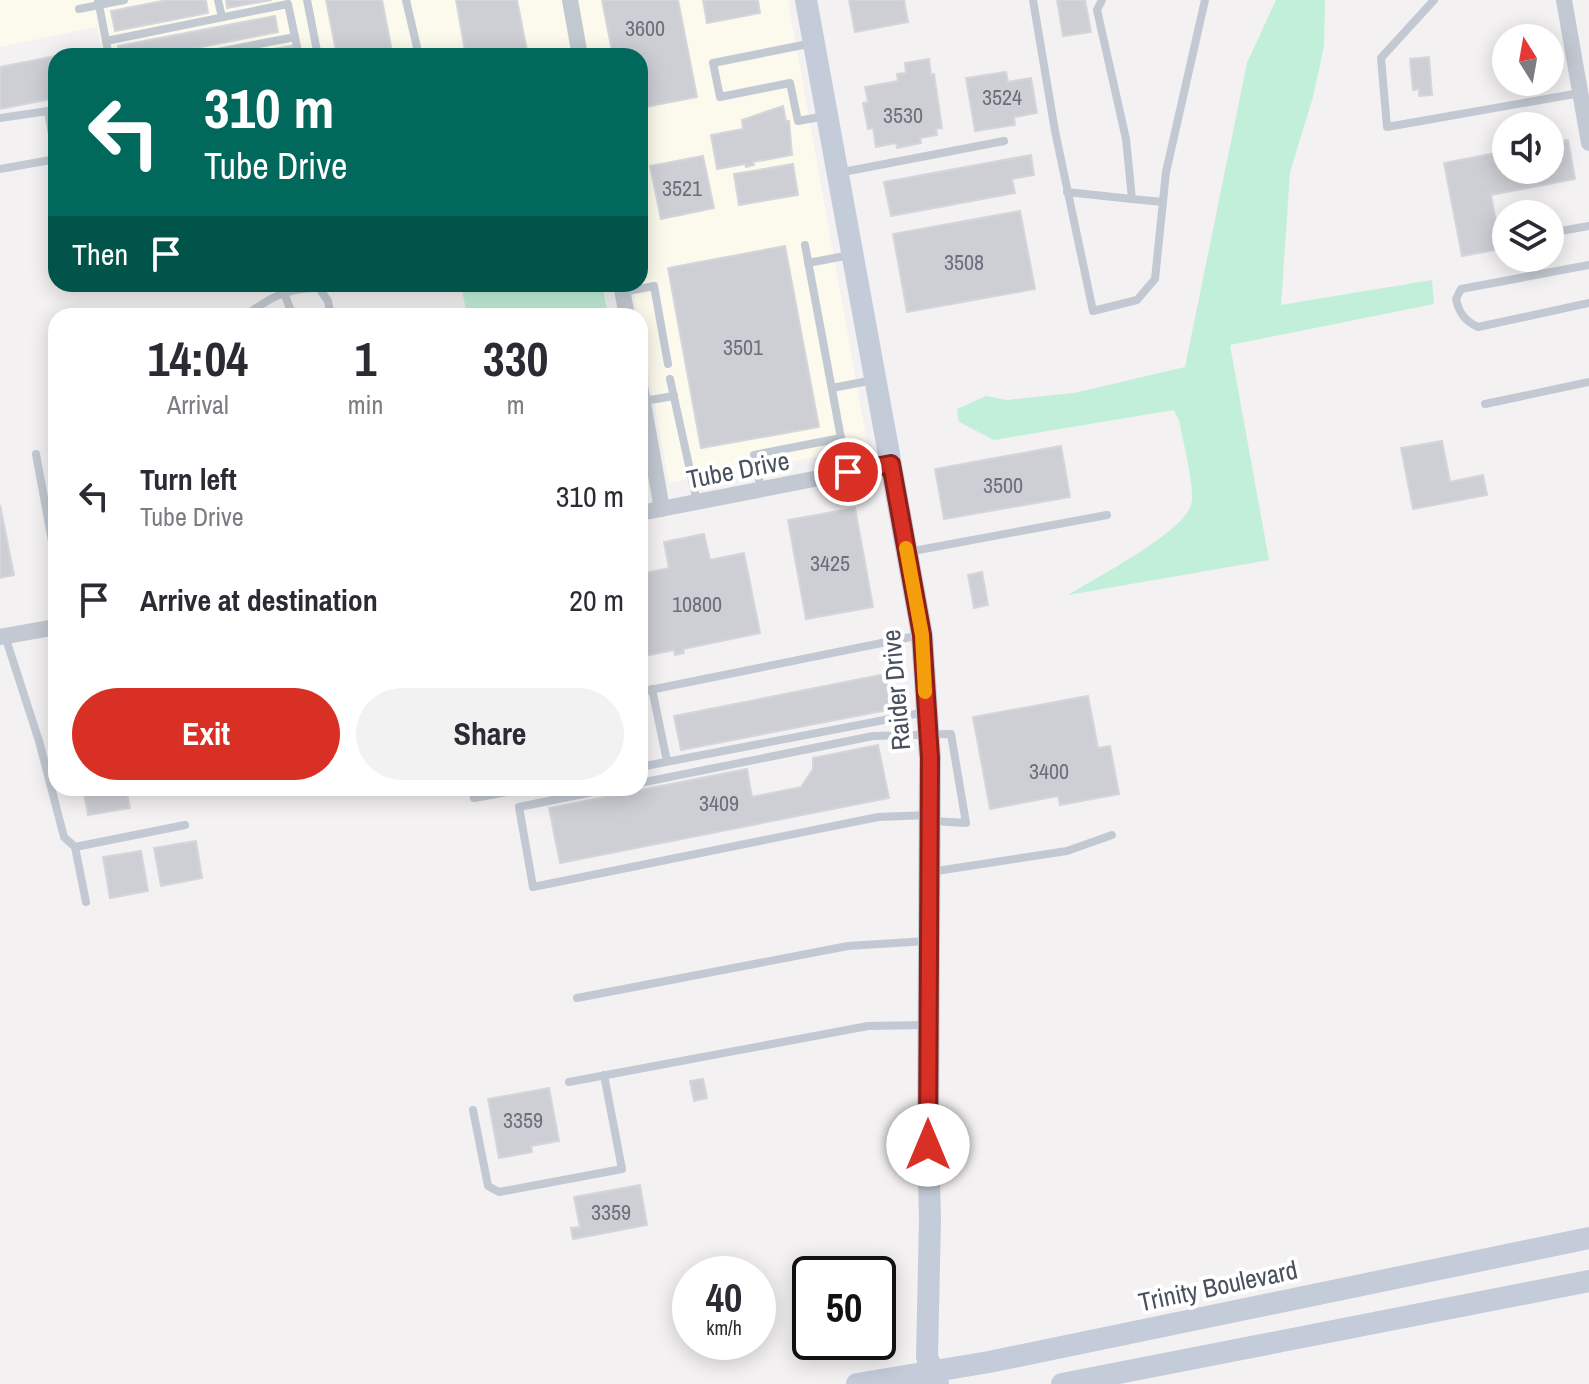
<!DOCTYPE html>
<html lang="en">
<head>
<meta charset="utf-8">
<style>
  body { margin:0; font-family:"Archivo Narrow",sans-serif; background:#f2f2f3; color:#2b2b33; height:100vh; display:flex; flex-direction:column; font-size:30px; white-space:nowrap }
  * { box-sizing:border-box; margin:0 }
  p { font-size:26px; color:#7c7c81 }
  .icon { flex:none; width:44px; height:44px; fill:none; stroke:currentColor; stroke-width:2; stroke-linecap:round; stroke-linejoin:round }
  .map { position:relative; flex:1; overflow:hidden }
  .details { position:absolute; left:48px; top:308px; width:600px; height:488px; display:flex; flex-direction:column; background:#fff; border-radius:24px; box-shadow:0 4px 20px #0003 }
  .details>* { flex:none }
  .top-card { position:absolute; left:48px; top:48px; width:600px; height:244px; border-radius:24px; box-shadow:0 4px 20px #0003; background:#00695c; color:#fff; overflow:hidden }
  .needle { width:52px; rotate:349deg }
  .fabs { position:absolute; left:1492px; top:24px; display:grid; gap:16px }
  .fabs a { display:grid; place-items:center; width:72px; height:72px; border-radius:50%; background:#fff; box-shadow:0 4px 20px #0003; font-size:40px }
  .speed { position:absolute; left:672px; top:1256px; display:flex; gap:16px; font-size:40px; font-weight:700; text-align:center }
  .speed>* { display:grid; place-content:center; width:104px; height:104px; border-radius:50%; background:#fff; box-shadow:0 4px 20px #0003; line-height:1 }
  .speed small { font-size:20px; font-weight:400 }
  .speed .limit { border:4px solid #111; border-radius:12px; background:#fff; color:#111 }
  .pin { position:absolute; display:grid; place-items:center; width:68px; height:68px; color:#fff; margin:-34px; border:4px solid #fff; border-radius:50%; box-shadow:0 2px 8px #0007 }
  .me { position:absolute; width:88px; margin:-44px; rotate:0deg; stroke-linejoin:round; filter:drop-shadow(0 0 6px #0008) }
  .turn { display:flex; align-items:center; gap:28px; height:168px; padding:0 24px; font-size:36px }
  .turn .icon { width:104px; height:104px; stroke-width:2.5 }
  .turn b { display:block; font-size:56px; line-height:68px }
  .then { display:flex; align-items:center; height:76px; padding:0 24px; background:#0003; gap:16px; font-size:30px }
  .eta { display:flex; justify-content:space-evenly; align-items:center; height:136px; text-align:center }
  .eta b { font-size:48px; font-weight:700; line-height:56px }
  .button { display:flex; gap:16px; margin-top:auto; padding:16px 24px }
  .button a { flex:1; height:92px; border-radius:48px; background:#d93025; color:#fff; font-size:32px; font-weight:700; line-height:92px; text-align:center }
  .button a+a { background:#f2f2f3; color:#2b2b33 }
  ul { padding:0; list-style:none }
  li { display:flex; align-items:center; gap:24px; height:104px; padding:0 24px }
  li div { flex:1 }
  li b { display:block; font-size:30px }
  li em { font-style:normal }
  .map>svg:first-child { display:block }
</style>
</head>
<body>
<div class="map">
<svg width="1589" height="1384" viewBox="0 0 1589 1384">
  <rect width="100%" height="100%" fill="#f3f1f1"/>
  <!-- commercial -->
  <polygon fill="#fcfaec" points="0,0 788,0 868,448 669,483 632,284 640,284 640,56 103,56 97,27 0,47"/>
  <!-- green -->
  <g fill="#c1efd9">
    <path d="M1276,0h49l-1,46 -11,51 -23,75 -9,133 151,-25 2,24 -204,41 39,215 -201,35c26,-16 116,-63 123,-90 5,-16 -9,-67 -12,-85l-5,-10 -180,30 -35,-18 -2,-13 29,-13 21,4 67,-7 111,-26 62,-304z"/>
    <polygon points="461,284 602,284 608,316 467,316"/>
  </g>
  <!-- building -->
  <g fill="#cecfd5" stroke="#d5d6dc" stroke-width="2">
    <polygon points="167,0 206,0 208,13 115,31 111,11"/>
    <polygon points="226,0 272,0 227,8"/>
    <polygon points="326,0 382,0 393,56 337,56"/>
    <polygon points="456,0 517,0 528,56 466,56"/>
    <polygon points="602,0 678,0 697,97 640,108 640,56 613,56"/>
    <polygon points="703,0 758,0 760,13 707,23"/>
    <polygon points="849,0 904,0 908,22 855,32"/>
    <polygon points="1057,0 1085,0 1091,32 1063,36"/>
    <polygon points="275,16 278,32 155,56 120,56 118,46"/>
    <polygon points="295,45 297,56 238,56"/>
    <polygon points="95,49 96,56 58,56"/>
    <polygon points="56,56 56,98 0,109 0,67"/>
    <polygon points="1429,57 1432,95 1419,96 1419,89 1413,90 1410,59"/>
    <polygon points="929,59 931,75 934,74 942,128 936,129 937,135 920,138 921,143 897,148 896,143 876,147 873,128 868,129 863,103 868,102 865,87 898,81 897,74 906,73 905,63"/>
    <polygon points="1006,72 1008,82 1031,78 1037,113 1014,117 1015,125 975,131 966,78"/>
    <polygon points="783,106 786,121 789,121 792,155 753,162 754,165 746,167 745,164 717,169 711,135 743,129 742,120"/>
    <polygon points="1568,140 1575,179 1491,195 1501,249 1462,256 1444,163 1506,151 1506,170 1550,170 1550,143"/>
    <polygon points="1031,155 1034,175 1012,179 1015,193 891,216 884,182"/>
    <polygon points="703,156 714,208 661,219 650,166"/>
    <polygon points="793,164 798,195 739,205 734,174"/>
    <polygon points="1020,211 1035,289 907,312 893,234"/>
    <polygon points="785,246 819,427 701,448 668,268"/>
    <polygon points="1442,441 1450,482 1483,475 1487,495 1413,509 1401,448"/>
    <polygon points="1061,446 1070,497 944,519 935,469"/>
    <polygon points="0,505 14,575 0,578"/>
    <polygon points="855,508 873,607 806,619 788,520"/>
    <polygon points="704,534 710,560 744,553 760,633 683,649 684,653 675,655 674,650 640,657 640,574 669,568 664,542"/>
    <polygon points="982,572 988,605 974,608 968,575"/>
    <polygon points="886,674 893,709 681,750 674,716"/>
    <polygon points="1088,696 1098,748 1110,746 1119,794 1060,805 1058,796 990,809 973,717"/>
    <polygon points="878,745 889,798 560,863 549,808 747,769 752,797 801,787 813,769 813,758"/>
    <polygon points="83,788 126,788 130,808 88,815"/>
    <polygon points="196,841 202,878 161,886 154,848"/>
    <polygon points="141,851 148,891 110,898 103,857"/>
    <polygon points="703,1079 707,1098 694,1101 690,1081"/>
    <polygon points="549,1088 559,1141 531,1146 532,1152 499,1158 488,1099"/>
    <polygon points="640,1185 647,1225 573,1239 571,1228 580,1227 574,1197"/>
  </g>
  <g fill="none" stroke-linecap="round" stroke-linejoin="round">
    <!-- lane -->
    <g stroke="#c2c9d2" stroke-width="8">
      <polyline points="98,0 109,56"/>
      <polyline points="218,0 222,17"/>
      <polyline points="307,0 318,56"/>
      <polyline points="406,0 419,56"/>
      <polyline points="1033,0 1055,131 1093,311 1137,300 1155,279 1166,172 1205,0"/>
      <polyline points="1102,0 1097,10 1126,139 1132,199 1163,202"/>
      <polyline points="1434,0 1381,58 1387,127 1580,93"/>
      <polyline points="79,9 124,0"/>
      <polyline points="106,41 288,4 299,56"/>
      <polyline points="813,43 713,63 720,97 790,83 798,121 825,116"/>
      <polyline points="197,56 295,37"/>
      <polyline points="0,118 48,111 56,157"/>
      <polyline points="0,169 56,159"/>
      <polyline points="838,173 1004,141"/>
      <polyline points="1067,192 1132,199"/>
      <polyline points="1550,233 1589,226"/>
      <polyline points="805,245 841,438"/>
      <polyline points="808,263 850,255"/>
      <path d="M1589,265l-128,24 -5,10c3,14 9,22 22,28l111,-24"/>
      <polyline points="151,284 152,287 162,284"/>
      <polyline points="623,292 654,286 668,364"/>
      <polyline points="284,293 293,316"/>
      <path d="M245,316c24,-18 43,-29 74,-28l9,13 3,15"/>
      <polyline points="670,379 697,502"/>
      <polyline points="832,388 874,380"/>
      <polyline points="644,401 674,396"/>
      <polyline points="1485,404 1589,382"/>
      <polyline points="36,454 56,563"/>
      <polyline points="761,489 754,455 841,438 848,472"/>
      <polyline points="908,552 1107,515"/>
      <polyline points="5,636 39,741 64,837 75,847 185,825"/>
      <polyline points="652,689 667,761"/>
      <polyline points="640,692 921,635"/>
      <polyline points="640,767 926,712"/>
      <polyline points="640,783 873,736 951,734 966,823 933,821"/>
      <polyline points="472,788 474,798 528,788"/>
      <polyline points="613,788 519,807 533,887 878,817 929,815"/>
      <polyline points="75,847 86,902"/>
      <polyline points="930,872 1067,851 1112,835"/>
      <polyline points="577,998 848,946 927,941"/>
      <polyline points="569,1082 868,1026 927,1025"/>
      <polyline points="473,1110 488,1186 499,1192 622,1169 604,1075"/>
    </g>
    <!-- street -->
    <g stroke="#c2c9d2" stroke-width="16">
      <polyline points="570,0 580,56"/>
      <polyline points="1564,0 1589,143"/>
      <polyline points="621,284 627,316"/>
      <polyline points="640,386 662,509"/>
      <polyline points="640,513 891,464"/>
      <polyline points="0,637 56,627"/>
    </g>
    <!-- secondary -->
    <g stroke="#c4cbd9" stroke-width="22">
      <polyline points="806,0 922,635 930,758 928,1145 930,1218 927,1357 938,1384"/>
      <polyline points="857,1384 989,1362 1589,1238"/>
      <polyline points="1062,1384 1589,1281"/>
    </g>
  </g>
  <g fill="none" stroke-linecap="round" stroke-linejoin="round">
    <!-- route casing -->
    <g stroke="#8d1f18" stroke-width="20">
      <polyline id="route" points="848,472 891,464 922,635 930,758 928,1145"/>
    </g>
    <!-- route -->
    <use href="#route" stroke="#d93025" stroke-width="14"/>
    <!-- slow -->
    <polyline stroke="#f59e0b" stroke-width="14" points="906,548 922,635 925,692"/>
  </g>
  <g text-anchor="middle" stroke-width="8" stroke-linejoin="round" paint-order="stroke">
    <!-- number labels -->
    <g font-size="22" fill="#6a707c">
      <text x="645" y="36">3600</text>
      <text x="1002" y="105">3524</text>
      <text x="903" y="123">3530</text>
      <text x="682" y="196">3521</text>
      <text x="964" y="270">3508</text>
      <text x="743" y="355">3501</text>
      <text x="1003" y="493">3500</text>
      <text x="830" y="571">3425</text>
      <text x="697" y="612">10800</text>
      <text x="1049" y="779">3400</text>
      <text x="719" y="811">3409</text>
      <text x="523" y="1128">3359</text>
      <text x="611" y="1220">3359</text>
    </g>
    <!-- street labels -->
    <g font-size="26" fill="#49515e" stroke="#fff">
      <text transform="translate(738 470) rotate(-11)" y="9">Tube Drive</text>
      <text transform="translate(896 690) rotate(-95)" y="9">Raider Drive</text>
      <text transform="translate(1218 1286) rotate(-12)" y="9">Trinity Boulevard</text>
    </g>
  </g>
</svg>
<div class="fabs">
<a><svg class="needle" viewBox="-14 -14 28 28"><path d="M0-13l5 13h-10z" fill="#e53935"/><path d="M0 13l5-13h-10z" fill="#7c7c81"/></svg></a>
<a><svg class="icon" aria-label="sound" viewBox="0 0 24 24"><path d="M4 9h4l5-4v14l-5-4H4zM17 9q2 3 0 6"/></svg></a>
<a><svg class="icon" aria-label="layers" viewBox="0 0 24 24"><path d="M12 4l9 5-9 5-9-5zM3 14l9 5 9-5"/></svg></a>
</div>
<div class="speed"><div>40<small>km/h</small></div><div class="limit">50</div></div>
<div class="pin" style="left:848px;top:472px;background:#d93025"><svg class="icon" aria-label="arrive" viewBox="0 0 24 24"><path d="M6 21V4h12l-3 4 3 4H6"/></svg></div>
<svg class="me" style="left:928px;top:1145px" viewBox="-20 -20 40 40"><circle r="19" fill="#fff"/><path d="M0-13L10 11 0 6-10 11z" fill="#d93025"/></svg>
<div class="top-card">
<div class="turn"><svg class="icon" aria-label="left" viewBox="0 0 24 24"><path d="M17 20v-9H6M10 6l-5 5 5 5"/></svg><div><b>310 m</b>Tube Drive</div></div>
<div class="then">Then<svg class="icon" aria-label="arrive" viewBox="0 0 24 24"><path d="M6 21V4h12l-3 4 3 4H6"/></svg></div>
</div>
<section class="details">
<div class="eta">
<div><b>14:04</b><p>Arrival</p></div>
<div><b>1</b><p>min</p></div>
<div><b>330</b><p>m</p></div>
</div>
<ul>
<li><svg class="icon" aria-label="left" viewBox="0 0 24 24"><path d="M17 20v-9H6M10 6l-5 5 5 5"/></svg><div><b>Turn left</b><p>Tube Drive</p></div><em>310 m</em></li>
<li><svg class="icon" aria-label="arrive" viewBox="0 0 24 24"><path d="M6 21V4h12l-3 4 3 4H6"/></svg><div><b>Arrive at destination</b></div><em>20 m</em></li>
</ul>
<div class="button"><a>Exit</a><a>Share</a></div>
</section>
</div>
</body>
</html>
